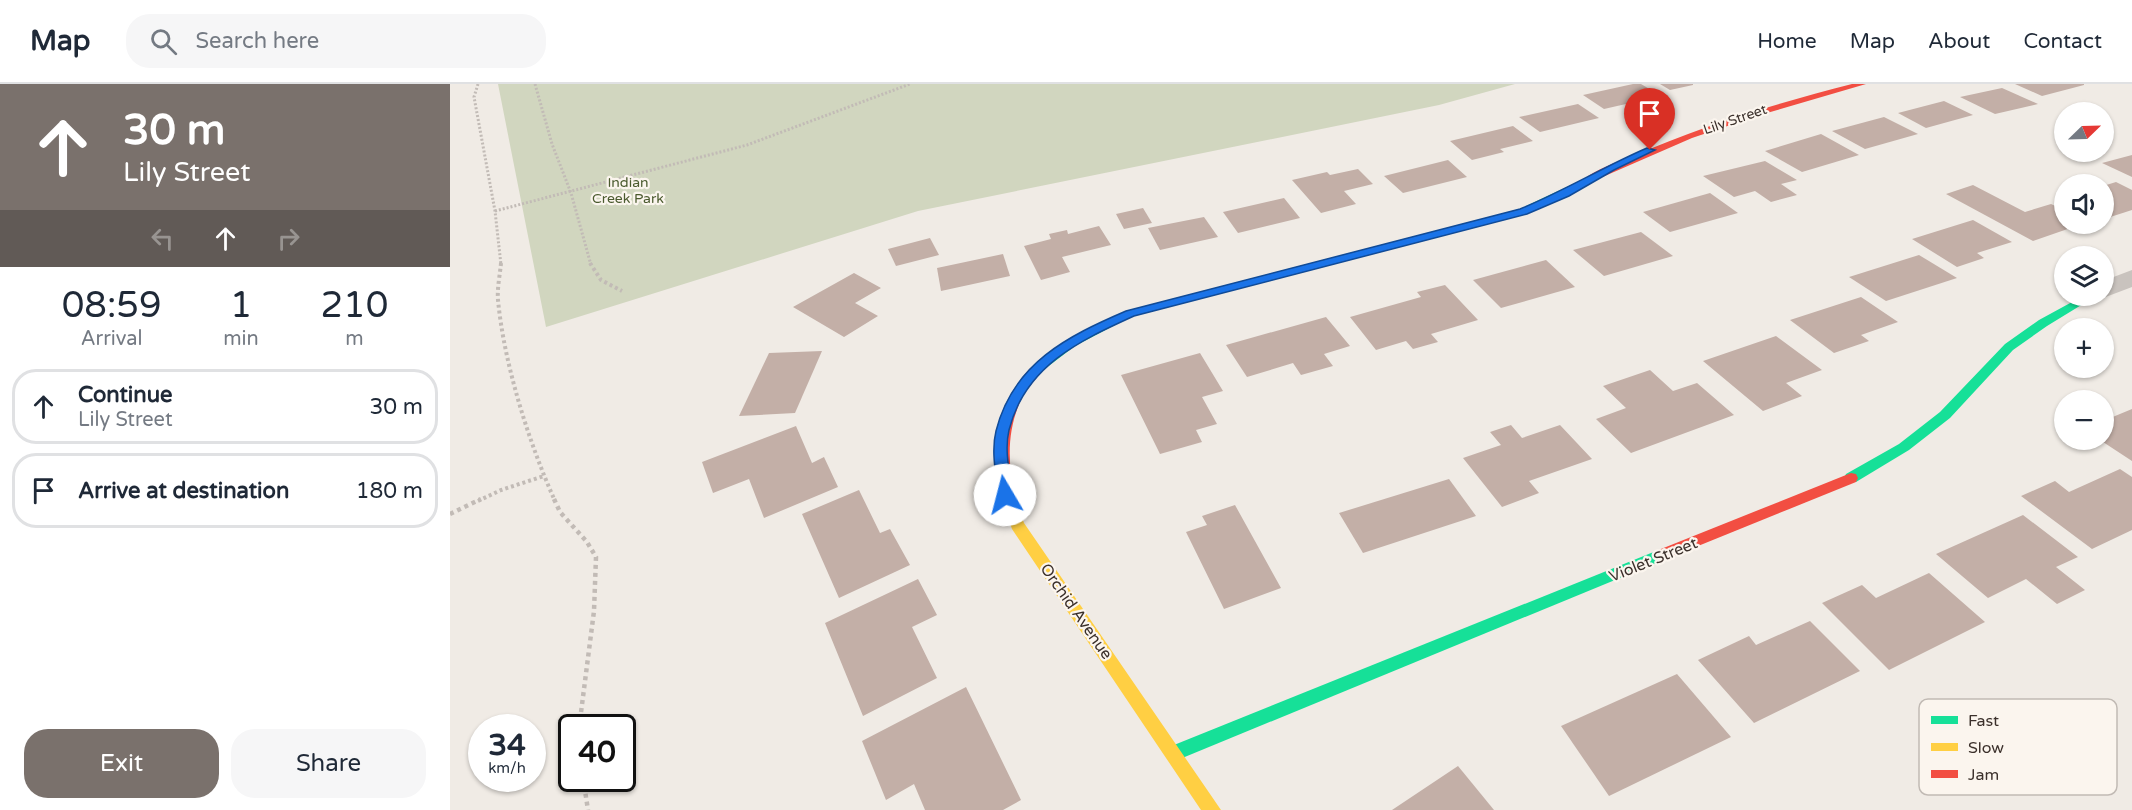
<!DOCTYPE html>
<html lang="en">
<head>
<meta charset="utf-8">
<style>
  body { margin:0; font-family:"Varela Round",sans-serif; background:#f6f6f7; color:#1f2937; height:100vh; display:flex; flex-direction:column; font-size:22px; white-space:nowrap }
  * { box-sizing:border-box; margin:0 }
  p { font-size:20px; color:#747a83 }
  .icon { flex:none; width:33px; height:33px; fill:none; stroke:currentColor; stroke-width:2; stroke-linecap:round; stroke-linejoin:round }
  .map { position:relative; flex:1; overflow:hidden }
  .details { display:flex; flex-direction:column; background:#fff; width:450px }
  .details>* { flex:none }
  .top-card { background:#7a716c; color:#fff; overflow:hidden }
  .needle { width:39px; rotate:67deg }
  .controls { position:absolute; left:1604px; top:18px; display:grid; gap:12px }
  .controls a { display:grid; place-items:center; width:60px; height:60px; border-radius:50%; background:#fff; box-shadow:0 2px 4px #0004; font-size:30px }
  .speed { position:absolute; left:18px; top:630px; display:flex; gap:12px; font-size:30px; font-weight:700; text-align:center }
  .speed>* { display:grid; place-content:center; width:78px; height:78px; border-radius:50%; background:#fff; box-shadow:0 2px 4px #0004; line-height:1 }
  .speed small { font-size:15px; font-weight:400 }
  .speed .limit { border:3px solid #111; border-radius:9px; background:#fff; color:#111 }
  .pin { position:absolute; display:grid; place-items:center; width:51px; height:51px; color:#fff; margin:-62px -26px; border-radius:50% 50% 50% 0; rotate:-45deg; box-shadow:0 0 6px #0007 }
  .pin .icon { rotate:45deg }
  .me { position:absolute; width:66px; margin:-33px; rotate:352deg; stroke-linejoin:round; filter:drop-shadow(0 0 4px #0008) }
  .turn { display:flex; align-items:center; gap:21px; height:126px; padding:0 24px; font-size:27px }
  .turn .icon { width:78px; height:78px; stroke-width:2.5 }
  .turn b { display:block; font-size:42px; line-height:51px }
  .lanes { display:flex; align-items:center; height:57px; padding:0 24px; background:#0003; justify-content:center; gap:30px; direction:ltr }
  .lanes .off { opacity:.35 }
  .eta { display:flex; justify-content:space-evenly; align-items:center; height:102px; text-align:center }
  .eta b { font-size:36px; font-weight:600; line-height:42px }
  .button { display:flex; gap:12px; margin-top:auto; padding:12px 24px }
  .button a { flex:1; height:69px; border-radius:24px; background:#7a716c; color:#fff; font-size:24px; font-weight:600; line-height:69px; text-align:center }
  .button a+a { background:#f6f6f7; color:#1f2937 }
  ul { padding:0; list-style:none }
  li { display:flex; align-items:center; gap:18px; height:75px; margin:0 12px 9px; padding:0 12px; border:3px solid #e0e1e3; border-radius:24px }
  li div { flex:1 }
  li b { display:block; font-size:22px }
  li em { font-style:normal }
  header { display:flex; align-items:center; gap:36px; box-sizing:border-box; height:84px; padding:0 30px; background:#fff; border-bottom:2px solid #e0e1e3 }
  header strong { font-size:28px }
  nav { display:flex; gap:33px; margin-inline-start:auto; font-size:21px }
  .search { width:420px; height:54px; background:#f6f6f7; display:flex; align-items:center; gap:15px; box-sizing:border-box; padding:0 21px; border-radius:24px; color:#747a83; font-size:22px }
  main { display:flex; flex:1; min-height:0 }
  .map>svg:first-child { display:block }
</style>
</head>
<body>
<header>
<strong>Map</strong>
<div class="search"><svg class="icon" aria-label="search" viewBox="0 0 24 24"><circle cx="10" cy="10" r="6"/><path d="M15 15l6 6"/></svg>Search here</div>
<nav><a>Home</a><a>Map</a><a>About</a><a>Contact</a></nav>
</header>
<main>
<section class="details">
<div class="top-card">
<div class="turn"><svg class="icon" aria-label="ahead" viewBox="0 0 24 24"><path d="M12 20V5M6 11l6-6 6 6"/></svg><div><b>30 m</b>Lily Street</div></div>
<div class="lanes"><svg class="icon off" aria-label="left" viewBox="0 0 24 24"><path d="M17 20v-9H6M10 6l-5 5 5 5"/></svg><svg class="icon" aria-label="ahead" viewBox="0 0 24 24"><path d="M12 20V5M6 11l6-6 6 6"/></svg><svg class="icon off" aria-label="right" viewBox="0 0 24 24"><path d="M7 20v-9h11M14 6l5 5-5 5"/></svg></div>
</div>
<div class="eta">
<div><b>08:59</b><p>Arrival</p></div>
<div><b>1</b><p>min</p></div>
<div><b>210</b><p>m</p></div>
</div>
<ul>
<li><svg class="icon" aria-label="ahead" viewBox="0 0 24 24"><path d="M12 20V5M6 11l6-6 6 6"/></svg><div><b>Continue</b><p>Lily Street</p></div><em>30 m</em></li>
<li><svg class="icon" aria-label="arrive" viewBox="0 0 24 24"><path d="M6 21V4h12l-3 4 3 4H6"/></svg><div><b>Arrive at destination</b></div><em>180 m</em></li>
</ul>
<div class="button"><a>Exit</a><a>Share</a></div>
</section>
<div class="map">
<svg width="1682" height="726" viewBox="0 0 1682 726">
  <rect width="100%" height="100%" fill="#f0ebe5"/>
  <!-- green -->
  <polygon fill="#d1d6bf" points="48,0 1065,0 989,21 468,127 96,243"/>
  <!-- building -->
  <g fill="#c3afa7">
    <polygon points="1183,0 1191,0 1211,12 1154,25 1133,11"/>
    <polygon points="1210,0 1243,0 1243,1 1220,6"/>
    <polygon points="1565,0 1634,0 1634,1 1592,12"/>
    <polygon points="1552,4 1588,20 1545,30 1510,13"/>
    <polygon points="1494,17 1523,31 1476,44 1448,29"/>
    <polygon points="1128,20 1149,34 1090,48 1069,33"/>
    <polygon points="1434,33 1468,50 1415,65 1382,47"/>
    <polygon points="1063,42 1083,57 1050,65 1054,68 1022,76 1000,57"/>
    <polygon points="1371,50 1409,71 1352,88 1315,67"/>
    <polygon points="1682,71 1682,93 1652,79"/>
    <polygon points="998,76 1017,93 953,109 934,92"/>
    <polygon points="1315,77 1347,96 1331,100 1347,111 1321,118 1305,107 1284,113 1253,92"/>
    <polygon points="908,85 923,100 894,107 906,120 871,129 842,96 877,88 880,91"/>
    <polygon points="1666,98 1682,106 1682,126 1654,135 1653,102"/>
    <polygon points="1523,101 1575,128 1601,120 1614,126 1614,140 1632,140 1583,157 1496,110"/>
    <polygon points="1260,109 1288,129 1220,148 1193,128"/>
    <polygon points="834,114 850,134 788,149 773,128"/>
    <polygon points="693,124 702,139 674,145 666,130"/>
    <polygon points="754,133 768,153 710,166 698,144"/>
    <polygon points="1523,136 1562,158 1527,169 1534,174 1507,183 1462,155"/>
    <polygon points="649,142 661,161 612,173 620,188 591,196 574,162 601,155 599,150 617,146 618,150"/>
    <polygon points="1191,148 1223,172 1154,192 1123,166"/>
    <polygon points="480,154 489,171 446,182 438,165"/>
    <polygon points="553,170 560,192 491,207 487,184"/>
    <polygon points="1469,171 1507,194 1436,217 1399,193"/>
    <polygon points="1096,176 1125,203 1051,224 1023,196"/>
    <polygon points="404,189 431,204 405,219 428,232 394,253 343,223"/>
    <polygon points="995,201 1028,236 981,250 988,258 963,265 956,257 926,266 900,233 971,213 967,208"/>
    <polygon points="1411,213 1448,238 1411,251 1419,257 1384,269 1340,236"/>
    <polygon points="876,233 900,262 874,270 883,282 851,291 843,279 797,293 776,261"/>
    <polygon points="1326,252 1372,286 1336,299 1352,312 1313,327 1253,277"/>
    <polygon points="372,267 345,329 289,332 319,269"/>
    <polygon points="750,269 773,307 752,313 767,340 746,346 752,358 710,370 671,291"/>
    <polygon points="1200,286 1223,307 1247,299 1284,331 1181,369 1146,335 1176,324 1153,302"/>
    <polygon points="1682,325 1682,377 1650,356 1653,356 1653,337"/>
    <polygon points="1061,341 1072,354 1110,341 1142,375 1079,397 1089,409 1052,423 1013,374 1051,361 1040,348"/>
    <polygon points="346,342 362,379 374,373 388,403 314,434 299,395 263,409 252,378"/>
    <polygon points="1670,385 1682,393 1682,446 1642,465 1571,412 1605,397 1619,408"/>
    <polygon points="999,395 1026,432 913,469 889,429"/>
    <polygon points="409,406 430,449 440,445 460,481 389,514 352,430"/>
    <polygon points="785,421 831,504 774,525 736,448 757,441 752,432"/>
    <polygon points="1573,431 1628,473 1606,483 1635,506 1607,520 1576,495 1538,514 1486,470"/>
    <polygon points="1479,489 1535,538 1439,586 1372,519 1412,501 1426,514"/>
    <polygon points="468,495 487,531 462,543 487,594 413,632 375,539"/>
    <polygon points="1360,537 1410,587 1304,639 1248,576 1299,552 1306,561"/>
    <polygon points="1227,590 1281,653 1159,712 1111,642"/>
    <polygon points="516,603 571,716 553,726 475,726 464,700 436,716 412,657"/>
    <polygon points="1008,682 1044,726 942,726"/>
  </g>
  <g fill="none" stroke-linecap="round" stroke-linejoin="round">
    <!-- path-far2 -->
    <g stroke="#c2bbb6" stroke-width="3" stroke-dasharray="2 2" stroke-linecap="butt">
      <polyline points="28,0 24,13 45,127 51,181"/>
      <polyline points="85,0 102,60 121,109 141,181"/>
      <polyline points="45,127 297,61 460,0"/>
    </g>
    <!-- path-far1 -->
    <g stroke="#c2bbb6" stroke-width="4" stroke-dasharray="3 3" stroke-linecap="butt">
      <path d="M51,179c-1,12 -4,25 -3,37 6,64 31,143 57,201"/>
      <polyline points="140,179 151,196 172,207"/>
      <polyline points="28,417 51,406 94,392"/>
    </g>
    <!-- path -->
    <g stroke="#c2bbb6" stroke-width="4.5" stroke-dasharray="4 4" stroke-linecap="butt">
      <polyline points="104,415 110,428 137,458 146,473 144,527 129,644"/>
      <polyline points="0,430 31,415"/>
      <polyline points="133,694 138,726"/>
    </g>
    <!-- street -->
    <polygon fill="#c9c3be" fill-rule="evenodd" points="1682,186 1682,203 1653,214 1644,212 1653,212 1653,197"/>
    <!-- fast -->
    <g fill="#16e098" fill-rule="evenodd">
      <polygon points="1138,93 1143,96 1141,98 1078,129 684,231 625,262 592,287 588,288 582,284 616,257 676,227 1070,125"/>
      <polygon points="1633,212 1646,212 1597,242 1563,266 1500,334 1459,366 1406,398 1396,398 1394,394 1396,390 1449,360 1490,328 1555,260 1589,236"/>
      <polygon points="1211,465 1216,467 1219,471 1216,475 725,677 719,675 716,669 719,663"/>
    </g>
    <!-- slow -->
    <polygon fill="#ffcf43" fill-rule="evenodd" points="559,411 564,412 574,439 771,726 751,726 562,445 552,416 554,412"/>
    <!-- jam -->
    <g fill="#f24e42" fill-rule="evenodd">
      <path d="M1402,0h14l-106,31 -68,23 -101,44 -8,-2c13,-11 34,-18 50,-24 71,-31 145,-53 219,-72z"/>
      <path d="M588,280l6,4c-6,9 -14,17 -20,26 -18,33 -17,71 -8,106l-2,4h-10c-20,-37 -7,-88 15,-121 4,-7 11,-17 19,-19z"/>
      <polygon points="1401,389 1406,390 1408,394 1406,398 1216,475 1211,477 1206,475 1203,471 1206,467"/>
    </g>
  </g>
  <!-- route -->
  <path fill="#1a73e8" stroke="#114b97" stroke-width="1.5" d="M1197,64l8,2 -41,20 -45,26 -42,18 -393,102c-55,25 -109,50 -125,114 -5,21 1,44 4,65l-8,5 -7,-5c-2,-21 -7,-44 -2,-64 17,-68 72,-95 130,-120l394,-102c44,-18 83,-42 127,-61z"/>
  <g text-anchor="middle" stroke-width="4.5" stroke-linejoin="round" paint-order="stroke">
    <!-- far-street labels -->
    <g font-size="14" fill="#3b302b" stroke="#fbf5ee">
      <text transform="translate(1285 35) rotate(-19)" y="5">Lily Street</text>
    </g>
    <!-- far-park labels -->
    <g font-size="14" fill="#4a5a2e" stroke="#fbf5ee">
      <text x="178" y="103">Indian<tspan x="178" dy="16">Creek Park</tspan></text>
    </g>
    <!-- street labels -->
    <g font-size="16" fill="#3b302b" stroke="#fbf5ee">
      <text transform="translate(1203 475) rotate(-22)" y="6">Violet Street</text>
      <text transform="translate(627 527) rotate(55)" y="6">Orchid Avenue</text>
    </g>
  </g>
  <!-- legend -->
  <rect x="1469" y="615" width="198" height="96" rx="9" fill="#fbf5ee" stroke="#c1bab4" stroke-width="1.5"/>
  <rect x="1481" y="632" width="27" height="8" fill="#16e098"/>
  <rect x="1481" y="659" width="27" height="8" fill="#ffcf43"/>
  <rect x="1481" y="686" width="27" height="8" fill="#f24e42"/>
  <g font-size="16" fill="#3b302b">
    <text x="1518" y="642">Fast</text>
    <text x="1518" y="669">Slow</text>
    <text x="1518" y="696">Jam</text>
  </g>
</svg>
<div class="controls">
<a><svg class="needle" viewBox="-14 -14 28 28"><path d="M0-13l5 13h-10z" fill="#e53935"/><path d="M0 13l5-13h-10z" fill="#747a83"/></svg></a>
<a><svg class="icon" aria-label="sound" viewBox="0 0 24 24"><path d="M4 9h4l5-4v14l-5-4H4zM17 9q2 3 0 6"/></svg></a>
<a><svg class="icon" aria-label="layers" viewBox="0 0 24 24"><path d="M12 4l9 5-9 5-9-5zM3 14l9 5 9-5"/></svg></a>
<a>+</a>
<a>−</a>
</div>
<div class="speed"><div>34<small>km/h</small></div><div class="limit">40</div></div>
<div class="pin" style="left:1200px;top:66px;background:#d93025"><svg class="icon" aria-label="arrive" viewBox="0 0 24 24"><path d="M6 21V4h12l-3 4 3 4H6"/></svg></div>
<svg class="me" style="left:555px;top:411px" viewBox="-20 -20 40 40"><circle r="19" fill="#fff"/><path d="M0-13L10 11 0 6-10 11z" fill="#1a73e8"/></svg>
</div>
</main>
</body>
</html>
